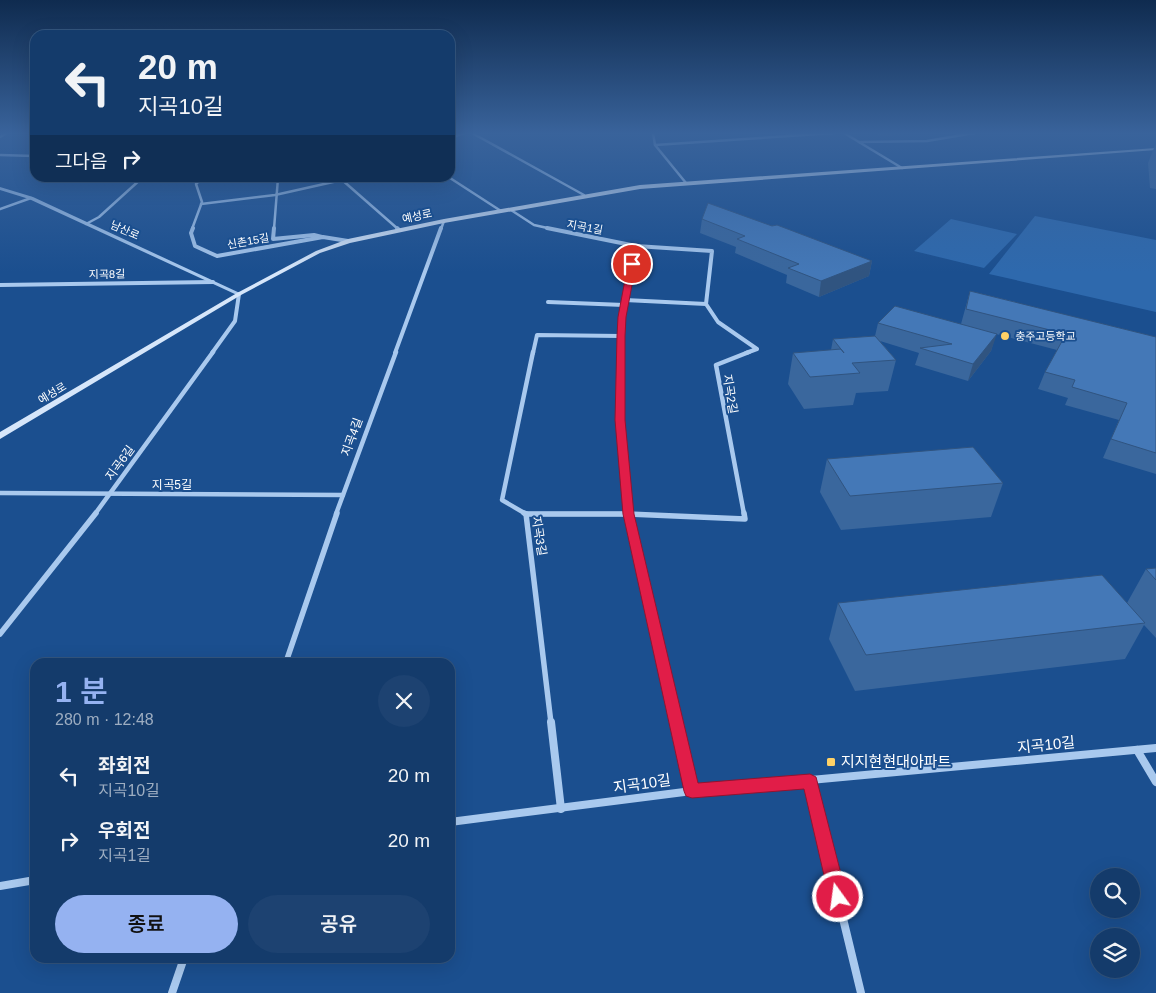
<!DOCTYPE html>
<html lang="ko">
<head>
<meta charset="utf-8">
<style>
  body { margin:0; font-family:Arial,"Noto Sans KR",sans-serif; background:#1d4271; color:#f1f3f6; height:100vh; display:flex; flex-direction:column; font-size:19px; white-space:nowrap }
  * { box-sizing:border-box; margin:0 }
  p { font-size:16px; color:#9dadc1 }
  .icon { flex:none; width:28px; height:28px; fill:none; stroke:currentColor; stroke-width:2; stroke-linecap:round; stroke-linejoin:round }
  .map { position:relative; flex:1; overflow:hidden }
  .side { position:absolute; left:30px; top:658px; width:425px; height:305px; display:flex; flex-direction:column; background:#143b6b; border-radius:15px; box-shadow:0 5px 20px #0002,0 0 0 1px #33557e }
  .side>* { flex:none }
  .banner { position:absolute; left:30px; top:30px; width:425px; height:152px; border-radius:15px; box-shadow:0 5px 20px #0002,0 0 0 1px #33557e; background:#143b6b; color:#f1f3f6; overflow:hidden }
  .buttons { position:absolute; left:1090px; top:868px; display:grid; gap:10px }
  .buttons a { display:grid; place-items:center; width:50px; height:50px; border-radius:50%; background:#143b6b; box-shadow:0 5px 20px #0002,0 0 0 1px #33557e; font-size:25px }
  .pin { position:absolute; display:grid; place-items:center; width:42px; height:42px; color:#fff; margin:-21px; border:2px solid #fff; border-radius:50%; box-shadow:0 1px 5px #0007 }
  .me { position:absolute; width:55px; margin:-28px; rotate:346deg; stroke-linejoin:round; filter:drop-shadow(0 0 4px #0008) }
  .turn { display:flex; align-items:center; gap:18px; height:105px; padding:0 25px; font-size:22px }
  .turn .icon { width:65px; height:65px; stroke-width:2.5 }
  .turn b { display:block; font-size:35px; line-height:42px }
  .then { display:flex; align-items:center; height:48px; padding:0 25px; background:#0003; gap:10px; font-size:19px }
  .round { display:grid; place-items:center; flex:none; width:52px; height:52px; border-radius:26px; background:#1d4271 }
  .headline { display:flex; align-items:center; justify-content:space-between; height:85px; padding:0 25px }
  h1 { font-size:30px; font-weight:600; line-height:38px; color:#95b2f1 }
  .action { display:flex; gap:10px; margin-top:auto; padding:10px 25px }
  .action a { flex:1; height:58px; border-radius:30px; background:#95b2f1; color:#111; font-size:20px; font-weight:600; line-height:58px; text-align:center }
  .action a+a { background:#1d4271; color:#f1f3f6 }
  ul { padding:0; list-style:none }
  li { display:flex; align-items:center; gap:15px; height:65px; padding:0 25px }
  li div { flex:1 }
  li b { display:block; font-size:19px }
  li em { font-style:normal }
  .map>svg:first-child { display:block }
</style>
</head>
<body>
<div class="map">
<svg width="1156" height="993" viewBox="0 0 1156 993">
  <rect width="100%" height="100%" fill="#1b4f8f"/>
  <!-- green -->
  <g fill="#2e69ad">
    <polygon points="1035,216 1156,240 1156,312 989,274"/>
    <polygon points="951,219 1017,234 984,268 914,251"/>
  </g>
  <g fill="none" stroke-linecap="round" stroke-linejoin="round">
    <!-- minor-far4 -->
    <g stroke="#a9c9ee" stroke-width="2.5">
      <polyline points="472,133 584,195"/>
      <polyline points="653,133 655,145 686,183"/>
      <polyline points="844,133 902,168"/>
      <polyline points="0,137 7,133"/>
      <polyline points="450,138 464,133"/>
      <polyline points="859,142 927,141 974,133"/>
      <polyline points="655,145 834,133"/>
      <polyline points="0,155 35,156"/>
      <polyline points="450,178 501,211"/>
      <polyline points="341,179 398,229"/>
      <polyline points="201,204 275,195 342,180"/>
      <polyline points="0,209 31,198"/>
      <polyline points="511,210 534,225 552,229"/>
      <polyline points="86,224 99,217 142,178"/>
      <polyline points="192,229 202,202 196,184 202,178"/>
      <polyline points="274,229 278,178"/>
      <polyline points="441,229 444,221"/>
    </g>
    <!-- minor-far3 -->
    <g stroke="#a9c9ee" stroke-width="4">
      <polyline points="193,228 191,233 195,246 217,256 323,237 348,241"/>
      <polyline points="274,228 273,239 314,235 322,237"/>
      <polyline points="397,228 399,230"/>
      <polyline points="547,228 636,246 622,317 621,353"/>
      <polyline points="636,246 712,251 706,304 718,322 757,349 746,353"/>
      <polyline points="0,285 213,282"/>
      <polyline points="625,300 706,304"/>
      <polyline points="548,302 624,305"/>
      <polyline points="212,353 235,321 239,294"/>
      <polyline points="395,353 441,228"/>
      <polyline points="533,353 537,335 621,336"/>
    </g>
    <!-- minor-far2 -->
    <g stroke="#a9c9ee" stroke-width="4.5">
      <polyline points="621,352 620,420 628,514"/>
      <polyline points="0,493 343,495"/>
      <polyline points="95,514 213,352"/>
      <polyline points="336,514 396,352"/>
      <polyline points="526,514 633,514"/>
      <polyline points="526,514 502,500 533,352"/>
      <polyline points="744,514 716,365 749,352"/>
    </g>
    <!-- minor-far1 -->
    <g stroke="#a9c9ee" stroke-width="5.5">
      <polyline points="524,513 526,514"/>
      <polyline points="628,513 676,723"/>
      <polyline points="526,514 628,514 745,519 744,513"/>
      <polyline points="526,514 551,723"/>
      <polyline points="0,634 96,513"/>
      <polyline points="286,662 337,513"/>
    </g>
    <!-- minor -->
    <g stroke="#a9c9ee" stroke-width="8">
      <polyline points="551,722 561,809"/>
      <polyline points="676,722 692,791"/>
      <polyline points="1137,750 1156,782"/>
      <polyline points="810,782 861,993"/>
      <polyline points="450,822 692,791 1156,748"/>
      <polyline points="0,886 35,880"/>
      <polyline points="172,993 184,958"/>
    </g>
    <!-- tertiary -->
    <polygon fill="#a9c9ee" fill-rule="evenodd" points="0,187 33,197 242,294 237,295 29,199 0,190"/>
    <!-- secondary -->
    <polygon fill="#d6e6fa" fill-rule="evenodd" points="1156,148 1156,150 640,189 444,223 350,243 320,253 241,295 0,439 0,432 237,293 316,251 348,239 444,219 640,185"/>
  </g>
  <!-- wall -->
  <g fill="#3a679d">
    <polygon points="875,133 920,133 881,136"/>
    <polygon points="1156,143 1156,189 1150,188 1148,163"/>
    <polygon points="702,219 772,226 872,261 869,276 819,297 786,283 787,275 735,253 736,247 700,233"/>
    <polygon points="970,291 1156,337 1156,474 1103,458 1119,420 1065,405 1068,398 1038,389 1045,372 1057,350 996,334 991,351 968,381 915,365 919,353 880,341 896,360 888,391 856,393 853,405 804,409 788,384 793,353 831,350 833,339 875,336 878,323 961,324"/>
    <polygon points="827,459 1003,483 991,517 841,530 820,492"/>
    <polygon points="1156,568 1156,638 1144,625 1125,659 855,691 829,639 838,603 1127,603 1146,569"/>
  </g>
  <!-- shaded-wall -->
  <g fill="#305480">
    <polygon points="881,133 920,133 881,136"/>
    <polygon points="872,261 869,276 819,297 821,281"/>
    <polygon points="997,334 991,351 968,381 973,364"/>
  </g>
  <!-- building -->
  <g fill="#4478b7" stroke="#305480">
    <polygon points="708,203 772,226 777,225 872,261 821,281 788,268 799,264 737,239 745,236 702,219"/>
    <polygon points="970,291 1156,337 1156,453 1111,439 1127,403 1072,387 1075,380 1045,372 1066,334 966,309"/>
    <polygon points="895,306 997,334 973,364 920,348 952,344 878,323"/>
    <polygon points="875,336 896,360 852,363 860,373 810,377 793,353 841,349 844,353 833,339"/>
    <polygon points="973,447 1003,483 850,496 827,459"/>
    <polygon points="1156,568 1156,580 1146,569"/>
    <polygon points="1102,575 1145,623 866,655 838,603"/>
  </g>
  <!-- sky -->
  <linearGradient id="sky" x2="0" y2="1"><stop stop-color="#0f2b4f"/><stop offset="0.49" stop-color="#39639b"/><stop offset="1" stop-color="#39639b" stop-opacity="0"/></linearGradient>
  <rect width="1156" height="272" fill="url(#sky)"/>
  <!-- route -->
  <polygon fill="#e11d48" stroke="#92132f" points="632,261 636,264 626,317 625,336 625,420 634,514 698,783 810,774 816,777 847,897 844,903 838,906 831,903 829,897 804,789 692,798 686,796 684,791 623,514 615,420 617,336 618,317 628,264"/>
  <!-- markers -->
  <g fill="#ffd166" stroke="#1b4f8f" stroke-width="2">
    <circle cx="1005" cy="336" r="5"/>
    <rect x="826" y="757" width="10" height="10" rx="2.5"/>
  </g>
  <g text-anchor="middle" stroke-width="4" stroke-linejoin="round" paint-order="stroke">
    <!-- far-street labels -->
    <g font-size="11" fill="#fff" stroke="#1b4f8f">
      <text transform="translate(417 216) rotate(-12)" y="4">예성로</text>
      <text transform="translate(585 227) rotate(10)" y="4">지곡1길</text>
      <text transform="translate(125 230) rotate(24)" y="4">남산로</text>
      <text transform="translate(248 241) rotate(-10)" y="4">신촌15길</text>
      <text transform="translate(107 274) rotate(-1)" y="4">지곡8길</text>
      <text transform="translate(52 393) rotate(-31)" y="4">예성로</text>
    </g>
    <!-- far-poi labels -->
    <g font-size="11" fill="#fff" stroke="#1b4f8f" text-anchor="start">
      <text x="1015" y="340">충주고등학교</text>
    </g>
    <!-- street labels -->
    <g font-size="12" fill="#fff" stroke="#1b4f8f">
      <text transform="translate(730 394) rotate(81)" y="4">지곡2길</text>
      <text transform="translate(352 437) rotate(-70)" y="4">지곡4길</text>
      <text transform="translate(120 463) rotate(-54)" y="4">지곡6길</text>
      <text x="172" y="489">지곡5길</text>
      <text transform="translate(539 536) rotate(81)" y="4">지곡3길</text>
    </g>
    <!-- near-street labels -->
    <g font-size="15" fill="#fff" stroke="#1b4f8f">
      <text transform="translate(1046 745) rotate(-6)" y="5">지곡10길</text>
      <text transform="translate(642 784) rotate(-8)" y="5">지곡10길</text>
    </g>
    <!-- near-poi labels -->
    <g font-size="15" fill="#fff" stroke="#1b4f8f" text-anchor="start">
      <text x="841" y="767">지지현현대아파트</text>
    </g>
  </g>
</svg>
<div class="buttons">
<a><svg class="icon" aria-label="search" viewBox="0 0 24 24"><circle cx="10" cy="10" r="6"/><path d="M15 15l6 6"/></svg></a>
<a><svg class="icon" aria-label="layers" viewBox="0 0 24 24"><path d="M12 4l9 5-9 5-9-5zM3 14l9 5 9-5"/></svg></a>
</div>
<div class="pin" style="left:632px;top:264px;background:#d93025"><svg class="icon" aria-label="arrive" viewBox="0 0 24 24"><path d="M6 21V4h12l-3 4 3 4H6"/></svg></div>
<svg class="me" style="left:838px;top:897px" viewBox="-20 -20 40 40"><circle r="17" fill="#e11d48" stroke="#fff" stroke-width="3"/><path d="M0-11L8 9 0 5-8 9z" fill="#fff"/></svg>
<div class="banner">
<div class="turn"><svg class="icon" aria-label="left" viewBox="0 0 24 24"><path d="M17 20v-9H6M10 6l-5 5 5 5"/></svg><div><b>20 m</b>지곡10길</div></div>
<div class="then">그다음<svg class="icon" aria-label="right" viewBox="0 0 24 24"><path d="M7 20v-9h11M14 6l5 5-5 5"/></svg></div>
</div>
<section class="side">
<div class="headline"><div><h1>1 분</h1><p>280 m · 12:48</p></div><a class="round"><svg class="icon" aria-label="close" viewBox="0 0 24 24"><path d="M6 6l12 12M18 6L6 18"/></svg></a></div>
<ul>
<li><svg class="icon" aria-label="left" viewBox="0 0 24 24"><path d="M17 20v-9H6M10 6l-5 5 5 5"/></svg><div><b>좌회전</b><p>지곡10길</p></div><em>20 m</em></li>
<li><svg class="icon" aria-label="right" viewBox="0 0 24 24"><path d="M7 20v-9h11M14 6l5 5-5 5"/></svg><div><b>우회전</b><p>지곡1길</p></div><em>20 m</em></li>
</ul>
<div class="action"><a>종료</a><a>공유</a></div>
</section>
</div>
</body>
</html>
